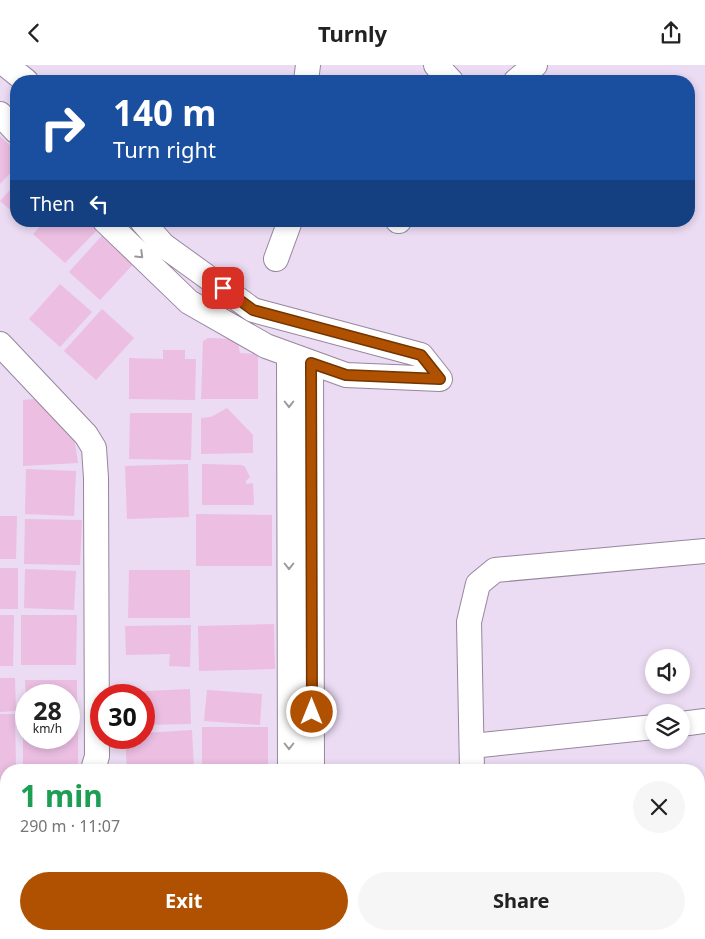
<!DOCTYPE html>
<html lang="en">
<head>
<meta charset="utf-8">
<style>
  body { margin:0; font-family:"Noto Sans",sans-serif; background:#f6f6f6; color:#222; height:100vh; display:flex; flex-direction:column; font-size:19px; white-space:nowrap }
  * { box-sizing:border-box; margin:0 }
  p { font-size:16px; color:#767676 }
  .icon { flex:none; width:28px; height:28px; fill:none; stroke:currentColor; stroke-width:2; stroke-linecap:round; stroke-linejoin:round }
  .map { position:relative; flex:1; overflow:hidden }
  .panel { position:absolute; left:0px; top:699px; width:705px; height:176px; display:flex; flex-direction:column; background:#fff; border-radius:20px 20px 0 0; box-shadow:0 2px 8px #0003 }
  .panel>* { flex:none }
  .top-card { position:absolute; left:10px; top:10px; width:685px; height:152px; border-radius:20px; box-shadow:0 2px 8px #0003; background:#1a4fa0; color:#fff; overflow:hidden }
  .fabs { position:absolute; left:645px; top:584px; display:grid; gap:10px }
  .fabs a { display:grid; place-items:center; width:45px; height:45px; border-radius:50%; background:#fff; box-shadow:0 2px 8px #0003; font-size:25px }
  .speed { position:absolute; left:15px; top:619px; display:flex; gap:10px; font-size:25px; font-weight:700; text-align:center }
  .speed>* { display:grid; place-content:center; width:65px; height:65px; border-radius:50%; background:#fff; box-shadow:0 2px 8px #0003; line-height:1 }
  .speed small { font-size:12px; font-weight:400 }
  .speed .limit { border:8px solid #d22; background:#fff; color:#111 }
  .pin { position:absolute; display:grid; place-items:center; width:42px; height:42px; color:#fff; margin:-21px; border-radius:10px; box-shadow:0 2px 8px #0006 }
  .me { position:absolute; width:55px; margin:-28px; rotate:0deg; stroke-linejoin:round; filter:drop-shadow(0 0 4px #0008) }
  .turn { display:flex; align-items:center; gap:18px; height:105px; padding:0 20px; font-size:22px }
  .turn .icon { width:65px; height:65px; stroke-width:2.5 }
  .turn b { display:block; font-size:35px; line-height:42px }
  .then { display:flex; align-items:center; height:48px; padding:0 20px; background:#0003; gap:10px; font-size:19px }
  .round { display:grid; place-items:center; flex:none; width:52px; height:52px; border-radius:26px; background:#f6f6f6 }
  .headline { display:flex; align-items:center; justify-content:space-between; height:85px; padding:0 20px }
  h1 { font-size:30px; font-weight:700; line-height:38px; color:#1e9e55 }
  .cta { display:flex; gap:10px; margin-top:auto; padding:10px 20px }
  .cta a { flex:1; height:58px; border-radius:30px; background:#b05101; color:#fff; font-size:20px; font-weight:700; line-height:58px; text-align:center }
  .cta a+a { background:#f6f6f6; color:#222 }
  header { display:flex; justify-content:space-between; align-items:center; height:65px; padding:0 20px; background:#fff; font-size:22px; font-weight:700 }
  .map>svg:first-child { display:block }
</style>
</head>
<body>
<header><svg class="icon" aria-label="back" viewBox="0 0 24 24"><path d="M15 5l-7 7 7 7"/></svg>Turnly<svg class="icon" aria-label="share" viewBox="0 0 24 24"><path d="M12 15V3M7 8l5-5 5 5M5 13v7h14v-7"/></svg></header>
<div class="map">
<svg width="705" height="874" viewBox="0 0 705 874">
  <rect width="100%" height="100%" fill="#ebdbf3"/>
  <!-- building -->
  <g fill="#ebbee2">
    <polygon points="0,71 16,86 16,102 0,119"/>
    <polygon points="16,118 16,150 0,136"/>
    <polygon points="45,156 98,156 102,160 65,198 33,169"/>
    <polygon points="106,166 138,194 100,235 69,207"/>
    <polygon points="60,219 92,247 60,282 29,254"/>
    <polygon points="102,244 134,273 96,315 64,286"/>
    <polygon points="208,273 233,274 238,279 240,288 258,289 258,334 201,334 203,276"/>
    <polygon points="163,285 185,285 185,294 196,294 195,335 129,334 129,293 163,294"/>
    <polygon points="34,334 44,338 72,371 75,378 78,398 23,401 23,335"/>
    <polygon points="227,343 253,370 253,388 201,389 201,353 211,352"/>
    <polygon points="130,348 192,348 191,395 129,394"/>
    <polygon points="188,399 189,452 127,454 125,401"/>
    <polygon points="202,399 242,400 245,402 250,412 246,416 246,419 253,418 254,440 202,440"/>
    <polygon points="26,404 76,406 74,451 25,449"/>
    <polygon points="196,449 272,450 272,501 196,501"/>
    <polygon points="0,451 17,451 16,494 0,494"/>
    <polygon points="25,454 82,455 80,500 24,499"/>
    <rect x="0" y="503" width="18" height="41"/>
    <polygon points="25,504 76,506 74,545 24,543"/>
    <polygon points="129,505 190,505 190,553 128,553"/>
    <polygon points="0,550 14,550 13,601 0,601"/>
    <polygon points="21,550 77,550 76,600 21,600"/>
    <polygon points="274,559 275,604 199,606 198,561"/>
    <polygon points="191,560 190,602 169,601 170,589 126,590 125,561"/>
    <polygon points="0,613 15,613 16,646 0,647"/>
    <polygon points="25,615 77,615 77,653 69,653 69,630 26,630"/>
    <polygon points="190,624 191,659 144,660 144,630 125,630 125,627"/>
    <polygon points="207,625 262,629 260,660 204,656"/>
    <polygon points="0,649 15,649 16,705 6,705 6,723 0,723"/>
    <polygon points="23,658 26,658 26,672 69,672 69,658 78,658 78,705 23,705"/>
    <rect x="202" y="662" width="66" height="43"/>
    <polygon points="192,665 194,705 127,705 125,672 144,672 144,668"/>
    <polygon points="0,787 1,787 4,818 0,818"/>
  </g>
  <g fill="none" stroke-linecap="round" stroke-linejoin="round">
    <!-- minor casing -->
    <g stroke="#96879d" stroke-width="26">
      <g id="minor">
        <polyline points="6,0 26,16"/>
        <polyline points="436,0 451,16"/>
        <polyline points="306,16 308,0"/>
        <polyline points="516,16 535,0"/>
        <polyline points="0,49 16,66"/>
        <polyline points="105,156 189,237 266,281 346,310 440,314 421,290 253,245 163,180 142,156"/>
        <polyline points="398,156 399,156"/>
        <polyline points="276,194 290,156"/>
        <polyline points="0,279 86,370 94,383 96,413 97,691 93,705"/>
        <polyline points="289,290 290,705"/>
        <polyline points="311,298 312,705"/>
        <polyline points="681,659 705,656"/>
        <polyline points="472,681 654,662"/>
        <polyline points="472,705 469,557 478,519 495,505 705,486"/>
        <polyline points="0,749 6,748"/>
        <polyline points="699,842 705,841"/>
        <polyline points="290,869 290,874"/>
        <polyline points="312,869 312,874"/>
        <polyline points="384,874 436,869"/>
        <polyline points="687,874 705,872"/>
      </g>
    </g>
    <!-- minor -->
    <use href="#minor" stroke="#fff" stroke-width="24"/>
  </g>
  <!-- one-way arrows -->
  <defs><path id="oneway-chevron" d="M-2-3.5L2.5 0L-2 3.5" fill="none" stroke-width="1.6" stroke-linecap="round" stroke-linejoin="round" transform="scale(1.25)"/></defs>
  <g stroke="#9c999d">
    <use href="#oneway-chevron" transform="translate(140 190) rotate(44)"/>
    <use href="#oneway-chevron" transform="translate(289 339) rotate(90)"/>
    <use href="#oneway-chevron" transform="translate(289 501) rotate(90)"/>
    <use href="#oneway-chevron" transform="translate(289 681) rotate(90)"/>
  </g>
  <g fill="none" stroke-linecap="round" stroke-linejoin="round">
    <!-- route casing -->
    <g stroke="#723501" stroke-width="12">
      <polyline id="route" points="223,223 253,245 421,290 440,314 346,310 311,298 312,647"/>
    </g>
    <!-- route -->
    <use href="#route" stroke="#b05101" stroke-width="9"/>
  </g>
</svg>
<div class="fabs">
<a><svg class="icon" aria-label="sound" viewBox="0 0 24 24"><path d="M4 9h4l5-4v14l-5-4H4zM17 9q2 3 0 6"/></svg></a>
<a><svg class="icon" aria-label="layers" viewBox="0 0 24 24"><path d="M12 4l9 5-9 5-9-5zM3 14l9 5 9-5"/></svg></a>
</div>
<div class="speed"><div>28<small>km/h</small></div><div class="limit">30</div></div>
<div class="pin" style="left:223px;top:223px;background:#d93025"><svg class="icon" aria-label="arrive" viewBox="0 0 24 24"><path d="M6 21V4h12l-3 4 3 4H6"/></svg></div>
<svg class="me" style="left:312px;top:647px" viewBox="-20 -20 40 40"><circle r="17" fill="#b05101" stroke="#fff" stroke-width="3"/><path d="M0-11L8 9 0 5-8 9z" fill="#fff"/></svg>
<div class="top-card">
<div class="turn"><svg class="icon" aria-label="right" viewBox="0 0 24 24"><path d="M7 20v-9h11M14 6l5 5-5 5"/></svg><div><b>140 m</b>Turn right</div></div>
<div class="then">Then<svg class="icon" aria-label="left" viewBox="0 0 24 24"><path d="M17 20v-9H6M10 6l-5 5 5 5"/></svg></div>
</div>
<section class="panel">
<div class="headline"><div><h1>1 min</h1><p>290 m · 11:07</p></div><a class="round"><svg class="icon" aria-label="close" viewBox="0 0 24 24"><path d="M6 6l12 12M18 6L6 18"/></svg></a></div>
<div class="cta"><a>Exit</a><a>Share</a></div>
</section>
</div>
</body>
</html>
